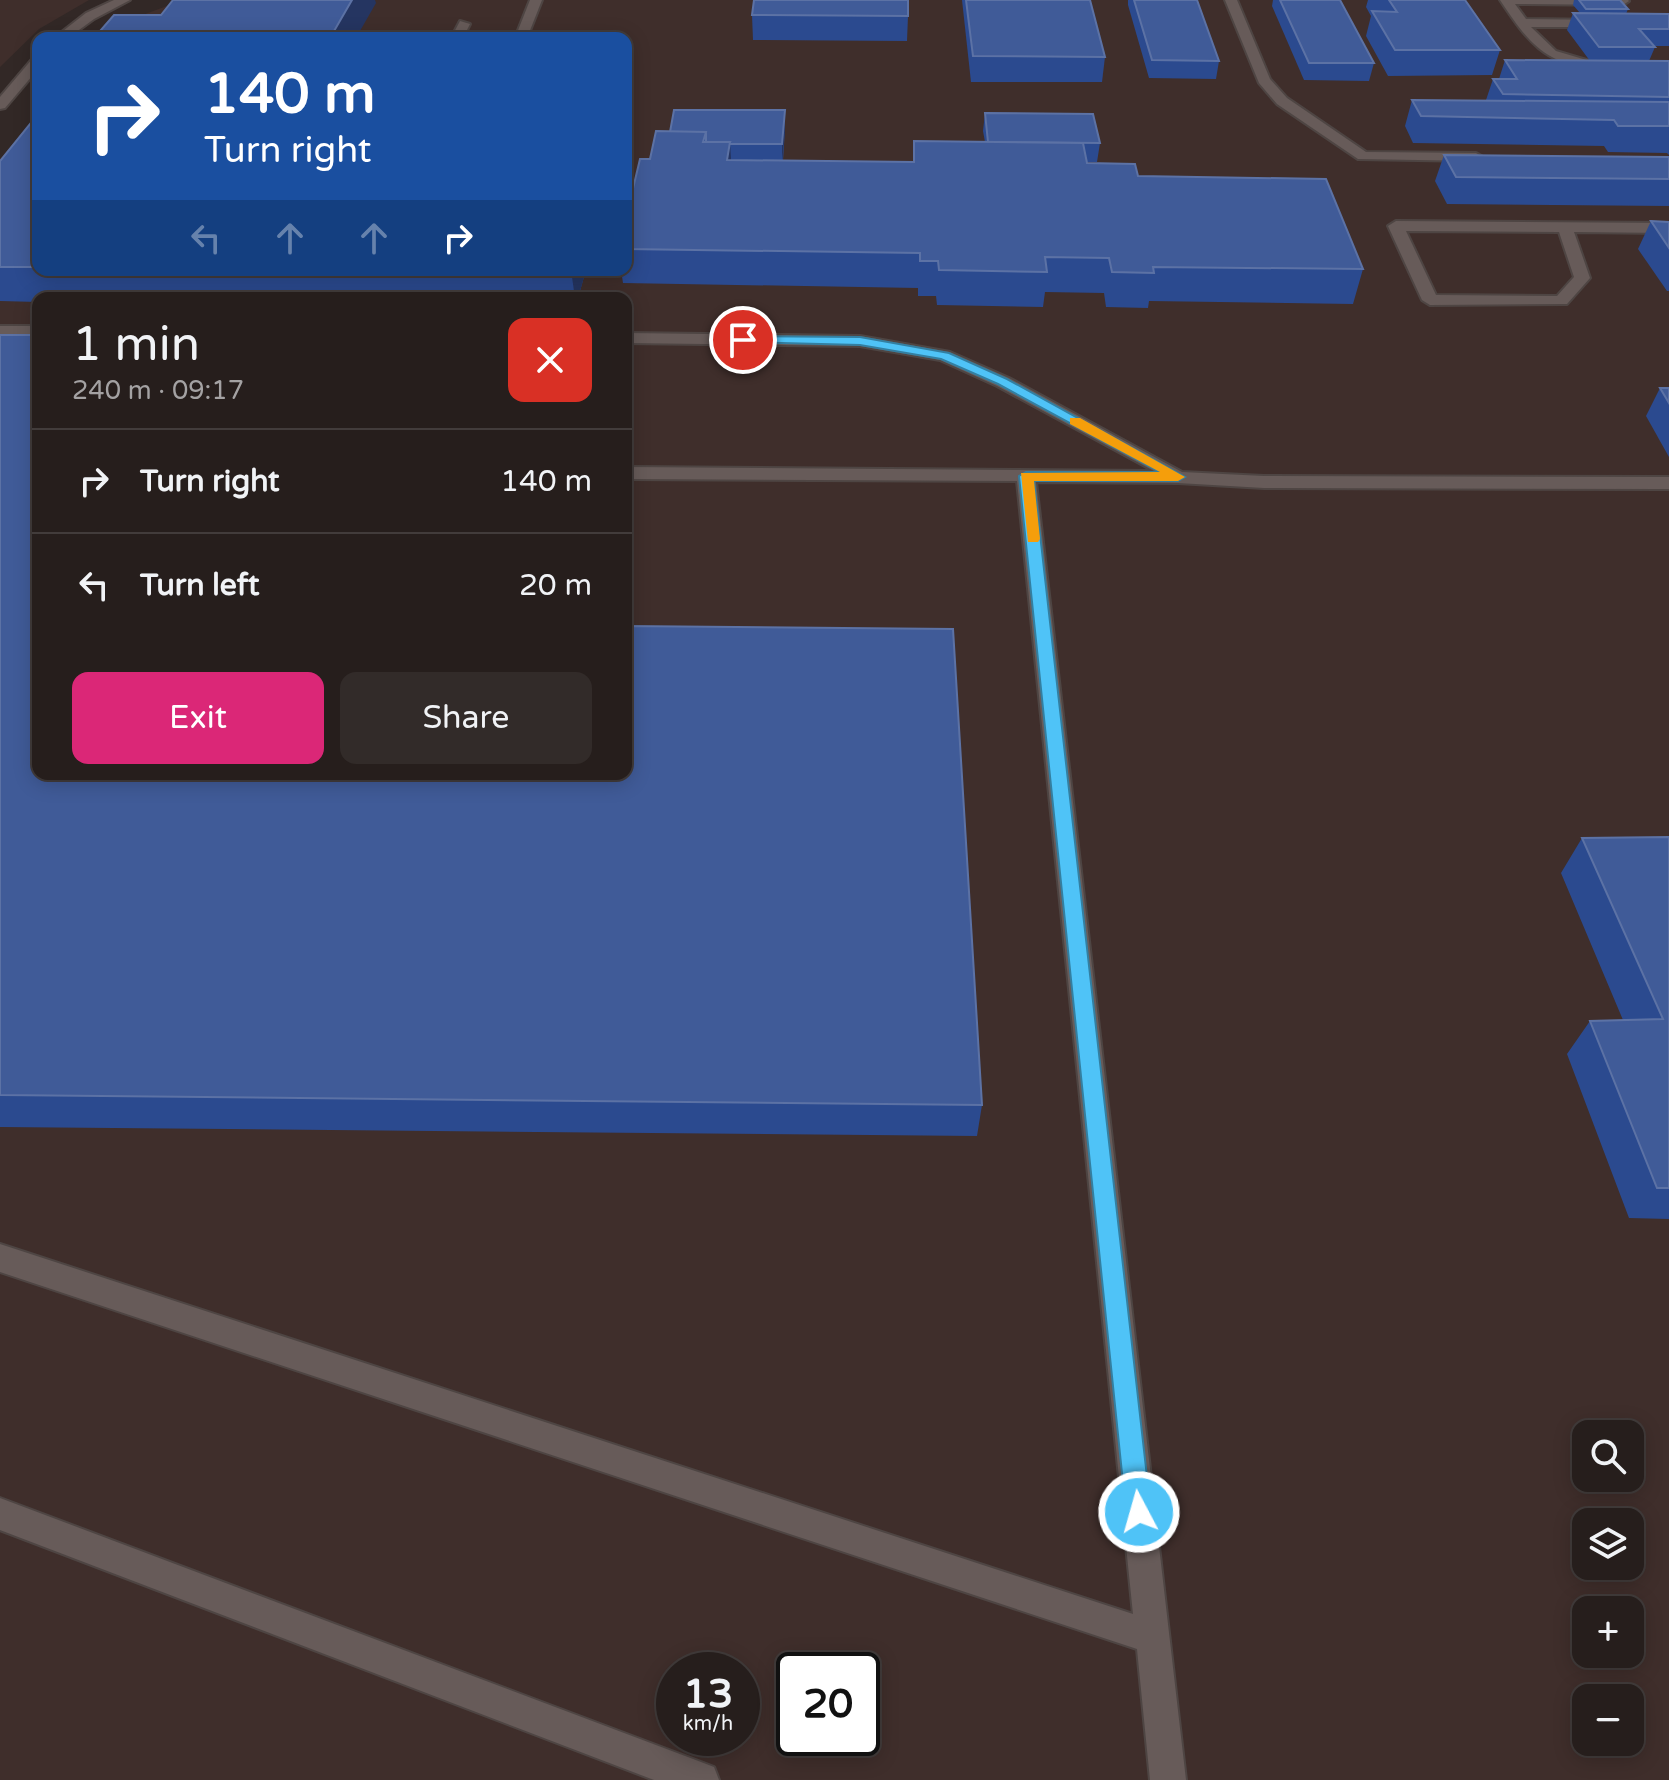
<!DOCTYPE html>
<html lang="en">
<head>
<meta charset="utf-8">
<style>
  body { margin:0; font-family:"Varela Round",sans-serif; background:#322b29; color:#f1f3f6; height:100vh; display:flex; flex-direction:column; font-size:30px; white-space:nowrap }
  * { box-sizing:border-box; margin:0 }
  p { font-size:26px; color:#a4a2a3 }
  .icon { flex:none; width:44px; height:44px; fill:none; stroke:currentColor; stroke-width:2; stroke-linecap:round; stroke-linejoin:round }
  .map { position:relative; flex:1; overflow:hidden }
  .panel { position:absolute; left:32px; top:292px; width:600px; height:488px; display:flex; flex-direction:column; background:#261e1c; border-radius:16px; box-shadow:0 4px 20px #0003,0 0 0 2px #423c3b }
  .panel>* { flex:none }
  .top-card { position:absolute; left:32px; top:32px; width:600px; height:244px; border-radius:16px; box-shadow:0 4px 20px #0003,0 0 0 2px #423c3b; background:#1a4fa0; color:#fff; overflow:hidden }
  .tools { position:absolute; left:1572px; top:1420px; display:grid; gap:16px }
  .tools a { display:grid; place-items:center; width:72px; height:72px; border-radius:16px; background:#261e1c; box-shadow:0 4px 20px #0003,0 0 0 2px #423c3b; font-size:40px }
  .speed { position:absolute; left:656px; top:1652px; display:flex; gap:16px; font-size:40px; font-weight:700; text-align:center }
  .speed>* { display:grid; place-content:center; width:104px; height:104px; border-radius:50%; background:#261e1c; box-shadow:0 4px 20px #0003,0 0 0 2px #423c3b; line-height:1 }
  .speed small { font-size:20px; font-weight:400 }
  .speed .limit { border:4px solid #111; border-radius:12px; background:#fff; color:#111 }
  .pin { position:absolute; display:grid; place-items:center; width:68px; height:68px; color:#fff; margin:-34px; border:4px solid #fff; border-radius:50%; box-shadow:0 2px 8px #0007 }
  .me { position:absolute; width:88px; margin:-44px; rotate:354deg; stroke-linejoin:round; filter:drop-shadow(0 0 6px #0008) }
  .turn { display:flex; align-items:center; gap:28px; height:168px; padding:0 40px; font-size:36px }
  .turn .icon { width:104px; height:104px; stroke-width:2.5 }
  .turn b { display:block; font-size:56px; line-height:68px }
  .lanes { display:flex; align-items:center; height:76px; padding:0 40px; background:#0003; justify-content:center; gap:40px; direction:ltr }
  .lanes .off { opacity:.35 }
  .round { display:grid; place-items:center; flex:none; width:84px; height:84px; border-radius:16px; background:#322b29 }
  .overview { display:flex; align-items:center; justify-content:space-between; height:136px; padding:0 40px }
  h1 { font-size:48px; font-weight:600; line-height:60px }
  .button { display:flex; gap:16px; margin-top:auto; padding:16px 40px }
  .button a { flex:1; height:92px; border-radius:16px; background:#db2777; color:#fff; font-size:32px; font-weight:600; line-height:92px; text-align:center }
  .button a+a { background:#322b29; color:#f1f3f6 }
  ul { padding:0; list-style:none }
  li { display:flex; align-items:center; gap:24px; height:104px; padding:0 40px; border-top:2px solid #423c3b }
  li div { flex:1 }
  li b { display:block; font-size:30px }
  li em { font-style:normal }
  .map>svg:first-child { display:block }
</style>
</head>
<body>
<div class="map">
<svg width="1669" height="1780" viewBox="0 0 1669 1780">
  <rect width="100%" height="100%" fill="#322826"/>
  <!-- built -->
  <g fill="#3f2e2b" fill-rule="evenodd">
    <polygon points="0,0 89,0 39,29 0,67"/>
    <path d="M183,0h1486v1780h-1669v-1621l38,-45v156h588v-232h-521l24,-18zM38,298h588v476h-588zM1586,1434h44v44h-44zM1586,1522h44v44h-44zM1586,1610h44v44h-44zM674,1670h68v68h-68zM794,1670h68v68h-68zM1586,1698h44v44h-44z"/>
  </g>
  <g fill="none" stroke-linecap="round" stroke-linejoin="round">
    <!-- minor casing -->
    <g stroke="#4e4543" stroke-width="4">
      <g id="minor">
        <polygon points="114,0 130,0 94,19 68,38 54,38 86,13"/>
        <polygon points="530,0 542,0 527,38 515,38"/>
        <polygon points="1225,0 1237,0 1270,79 1287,98 1366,152 1476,153 1483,157 1476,161 1358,159 1277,104 1259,83"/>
        <path d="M1500,0h128l1,1 -6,4 -108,-1 11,15 78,1 2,3 -6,4h-69l25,24 44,13 1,3 -6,4c-52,-9 -67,-29 -95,-71z"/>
        <polygon points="460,21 470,24 463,38 451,38"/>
        <polygon points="38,57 38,69 5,108 0,109 0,97 33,58"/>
        <path d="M1396,221l273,2v10l-95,-1 16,46 -23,26 -137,1 -8,-5 -34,-74zM1406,231l153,1 15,45 -17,19 -121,-1z"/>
        <rect x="0" y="326" width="38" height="10"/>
        <polygon points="626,333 860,336 950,352 1009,378 1182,472 1264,476 1669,477 1669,489 1264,488 1178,483 1036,482 1186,1780 1150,1780 1137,1649 0,1272 0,1244 1133,1614 1017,481 626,479 626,467 1154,471 997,386 940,360 860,346 626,343"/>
        <polygon points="0,1498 701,1762 714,1767 719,1780 654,1780 0,1530"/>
      </g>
    </g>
    <!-- minor -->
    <use href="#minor" fill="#675b59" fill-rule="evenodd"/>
  </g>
  <!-- wall -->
  <g fill="#2b4a8f">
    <polygon points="962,0 1090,0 1105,57 1102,82 971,82"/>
    <polygon points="1128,0 1197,0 1219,61 1216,79 1149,78 1128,5"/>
    <polygon points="1273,0 1340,0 1374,63 1369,81 1304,80 1272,6"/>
    <polygon points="1368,0 1386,0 1384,7 1386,0 1465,0 1500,50 1492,75 1388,76 1366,36 1371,16 1366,7"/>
    <polygon points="1574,0 1620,0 1628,9 1626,14 1669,14 1669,46 1654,46 1655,47 1649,61 1669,61 1669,155 1667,153 1608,152 1604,146 1413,143 1405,126 1412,100 1486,100 1493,79 1499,79 1505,60 1590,61 1567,30 1573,13 1580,13 1573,5"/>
    <polygon points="752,15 908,16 907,41 753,40"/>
    <polygon points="785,110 785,129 783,161 913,162 914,141 985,142 983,131 985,113 1100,143 1097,162 1086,162 1087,163 1138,176 1363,269 1353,304 1149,301 1148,308 1106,307 1104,293 1045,292 1043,307 937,305 936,296 918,296 918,288 623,283 621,270 626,270 626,218 650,159 670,132"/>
    <polygon points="38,114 38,270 586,270 578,298 38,298 38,302 0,301 0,161"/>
    <polygon points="1444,155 1669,157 1669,206 1447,204 1435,181"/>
    <polygon points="1651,221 1669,222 1669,291 1667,291 1638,249"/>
    <polygon points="0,335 38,774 982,1105 977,1136 0,1127"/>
    <polygon points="1660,388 1669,388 1669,457 1646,416"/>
    <polygon points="1669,837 1669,1219 1629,1218 1567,1054 1590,1021 1623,1020 1561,873 1582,838"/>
  </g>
  <!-- shaded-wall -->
  <g fill="#253561">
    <polygon points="352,0 375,0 376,3 356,38 330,38"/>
    <polygon points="785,110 785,129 782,163 782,144"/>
    <polygon points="730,142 732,175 727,160"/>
    <polygon points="571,270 586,270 578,298 575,298"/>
  </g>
  <!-- building -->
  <g fill="#405b98" stroke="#5c72a5" stroke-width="2">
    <polygon points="173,0 352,0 330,38 94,38 114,15 161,15"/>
    <polygon points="754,0 908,0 908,16 752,15"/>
    <polygon points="966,0 1090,0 1105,57 973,56"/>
    <polygon points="1134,0 1197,0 1219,61 1152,60"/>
    <polygon points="1280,0 1340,0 1374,63 1309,63"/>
    <polygon points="1389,0 1465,0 1500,50 1395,50 1372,11 1397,12"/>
    <polygon points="1579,0 1620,0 1628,9 1586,9"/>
    <polygon points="1573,13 1669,14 1669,29 1639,29 1655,47 1599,47"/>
    <polygon points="1505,60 1669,61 1669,97 1503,94 1493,79 1517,79"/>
    <polygon points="1412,100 1669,102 1669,126 1618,126 1614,120 1421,116"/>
    <polygon points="674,110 785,110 782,144 729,144 730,142 706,142 706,132 670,132"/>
    <polygon points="985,113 1093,114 1100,143 988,142"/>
    <polygon points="38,114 38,267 0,267 0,161"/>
    <polygon points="656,131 706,132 703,142 730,142 727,160 914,162 914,141 1083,143 1087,163 1135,164 1138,176 1326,179 1363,269 1153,267 1154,273 1112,272 1109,258 1045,257 1047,272 939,270 938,261 920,261 920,253 626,249 626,218 640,159 650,159"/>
    <polygon points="1444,155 1669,157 1669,179 1456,177"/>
    <polygon points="1651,221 1669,222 1669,248"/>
    <polygon points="357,270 571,270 571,272"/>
    <polygon points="0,335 38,335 38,774 626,774 626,626 953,629 982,1105 0,1095"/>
    <polygon points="1660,388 1669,388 1669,403"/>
    <polygon points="1669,837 1669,1188 1657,1188 1590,1021 1663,1019 1582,838"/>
  </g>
  <!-- route -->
  <polygon fill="#4fc3f7" stroke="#337fa1" stroke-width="2" points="743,336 860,337 949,353 1007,379 1185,477 1178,481 1034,481 1151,1512 1147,1520 1139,1524 1130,1520 1126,1512 1019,476 1026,472 1160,472 998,384 941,359 860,345 738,342 738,337"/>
  <!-- slow -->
  <polygon fill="#f59e0b" points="1070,418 1080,418 1185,477 1178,481 1034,481 1040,539 1038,542 1028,542 1021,473 1160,472 1070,424"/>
</svg>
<div class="tools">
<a><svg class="icon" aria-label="search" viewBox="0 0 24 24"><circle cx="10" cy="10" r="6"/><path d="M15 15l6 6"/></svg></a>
<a><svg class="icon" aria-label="layers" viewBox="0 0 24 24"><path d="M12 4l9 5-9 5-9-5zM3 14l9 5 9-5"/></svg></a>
<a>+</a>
<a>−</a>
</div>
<div class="speed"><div>13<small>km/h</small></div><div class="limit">20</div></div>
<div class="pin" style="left:743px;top:340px;background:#d93025"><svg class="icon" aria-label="arrive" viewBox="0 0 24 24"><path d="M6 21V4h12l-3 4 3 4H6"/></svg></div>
<svg class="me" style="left:1139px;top:1512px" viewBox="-20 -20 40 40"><circle r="17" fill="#4fc3f7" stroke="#fff" stroke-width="3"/><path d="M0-11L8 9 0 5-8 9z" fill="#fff"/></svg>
<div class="top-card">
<div class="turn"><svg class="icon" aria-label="right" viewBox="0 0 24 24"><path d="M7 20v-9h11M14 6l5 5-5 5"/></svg><div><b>140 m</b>Turn right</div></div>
<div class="lanes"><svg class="icon off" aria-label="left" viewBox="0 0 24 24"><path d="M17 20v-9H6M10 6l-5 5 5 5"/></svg><svg class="icon off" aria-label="ahead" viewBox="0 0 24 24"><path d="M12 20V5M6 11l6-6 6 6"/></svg><svg class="icon off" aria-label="ahead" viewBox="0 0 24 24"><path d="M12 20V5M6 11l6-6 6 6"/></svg><svg class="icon" aria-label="right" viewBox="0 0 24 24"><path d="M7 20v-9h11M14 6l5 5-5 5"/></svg></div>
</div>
<section class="panel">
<div class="overview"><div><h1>1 min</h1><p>240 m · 09:17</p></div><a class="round" style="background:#d93025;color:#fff"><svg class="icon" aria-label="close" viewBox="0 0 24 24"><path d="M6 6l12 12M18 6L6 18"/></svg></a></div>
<ul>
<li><svg class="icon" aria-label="right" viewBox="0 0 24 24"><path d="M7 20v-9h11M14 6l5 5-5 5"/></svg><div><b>Turn right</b></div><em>140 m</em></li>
<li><svg class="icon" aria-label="left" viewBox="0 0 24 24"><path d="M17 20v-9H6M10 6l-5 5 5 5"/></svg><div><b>Turn left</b></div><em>20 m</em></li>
</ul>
<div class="button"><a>Exit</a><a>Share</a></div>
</section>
</div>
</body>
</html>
